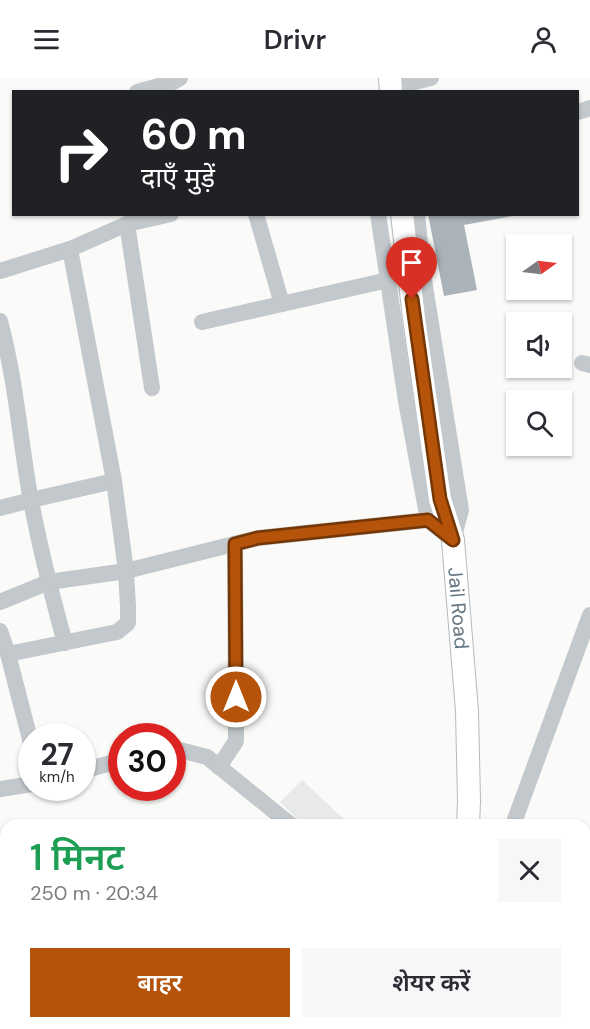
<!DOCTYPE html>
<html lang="hi">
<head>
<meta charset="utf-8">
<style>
  body { margin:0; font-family:"DM Sans","Noto Sans Devanagari",sans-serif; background:#f7f7f7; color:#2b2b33; height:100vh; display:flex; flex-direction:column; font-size:22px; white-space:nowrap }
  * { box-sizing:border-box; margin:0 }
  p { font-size:20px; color:#7c7c81 }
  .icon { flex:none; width:33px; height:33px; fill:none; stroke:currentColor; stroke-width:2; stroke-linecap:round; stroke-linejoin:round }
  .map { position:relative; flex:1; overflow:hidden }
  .side { position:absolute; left:0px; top:741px; width:591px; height:210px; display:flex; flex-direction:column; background:#fff; border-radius:18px 18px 0 0; box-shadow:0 2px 4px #0004 }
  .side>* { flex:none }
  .top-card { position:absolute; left:12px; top:12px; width:567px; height:126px; border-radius:0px; box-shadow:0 2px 4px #0004; background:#202124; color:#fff; overflow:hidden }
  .needle { width:39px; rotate:76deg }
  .fabs { position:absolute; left:506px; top:156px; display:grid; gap:12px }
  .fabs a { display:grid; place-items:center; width:66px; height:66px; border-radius:0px; background:#fff; box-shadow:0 2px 4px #0004; font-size:30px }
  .speed { position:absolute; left:18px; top:645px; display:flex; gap:12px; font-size:30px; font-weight:700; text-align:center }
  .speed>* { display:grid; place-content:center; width:78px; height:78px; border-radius:50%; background:#fff; box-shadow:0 2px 4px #0004; line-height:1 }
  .speed small { font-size:15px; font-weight:400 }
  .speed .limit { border:9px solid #d22; background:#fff; color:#111 }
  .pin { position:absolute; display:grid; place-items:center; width:51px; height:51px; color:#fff; margin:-62px -26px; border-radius:50% 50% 50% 0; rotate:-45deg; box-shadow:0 0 6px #0007 }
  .pin .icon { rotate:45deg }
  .me { position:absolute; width:66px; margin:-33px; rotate:0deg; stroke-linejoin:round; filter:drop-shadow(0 0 4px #0008) }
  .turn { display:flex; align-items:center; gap:21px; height:126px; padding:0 30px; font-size:27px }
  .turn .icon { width:78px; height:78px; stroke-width:2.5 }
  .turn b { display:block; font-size:42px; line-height:51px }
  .round { display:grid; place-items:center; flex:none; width:63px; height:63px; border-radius:0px; background:#f7f7f7 }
  .headline { display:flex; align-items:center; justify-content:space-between; height:102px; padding:0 30px }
  h1 { font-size:36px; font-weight:600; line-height:45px; color:#1e9e55 }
  .cta { display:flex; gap:12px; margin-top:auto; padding:12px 30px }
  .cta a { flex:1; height:69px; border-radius:0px; background:#b45309; color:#fff; font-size:24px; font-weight:600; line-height:69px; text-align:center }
  .cta a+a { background:#f7f7f7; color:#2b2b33 }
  header { display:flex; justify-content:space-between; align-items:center; height:78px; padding:0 30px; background:#fff; font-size:27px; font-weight:600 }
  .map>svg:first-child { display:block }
</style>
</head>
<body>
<header><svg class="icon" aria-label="menu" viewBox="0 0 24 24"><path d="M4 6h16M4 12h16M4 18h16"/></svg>Drivr<svg class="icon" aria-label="person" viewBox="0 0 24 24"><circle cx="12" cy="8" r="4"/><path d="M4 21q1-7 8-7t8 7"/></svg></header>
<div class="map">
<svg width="590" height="951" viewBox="0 0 590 951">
  <rect width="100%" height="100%" fill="#fafaf8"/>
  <!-- built -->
  <polygon fill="#e8e9e9" points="302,702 350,747 303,747 280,724"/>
  <!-- building -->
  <g fill="#aab3b9">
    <polygon points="428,136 512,136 512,138 464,147 477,212 444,218"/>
    <polygon points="162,945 173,945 176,951 150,951"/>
    <polygon points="225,945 264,945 266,951 209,951"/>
  </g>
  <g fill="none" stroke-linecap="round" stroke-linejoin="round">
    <!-- secondary casing -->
    <g stroke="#b3babf" stroke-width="24">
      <g id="secondary">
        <polyline points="390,0 391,14"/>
        <path id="s1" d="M402,136l12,104 26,181 13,41 14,171 2,90 -1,24"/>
        <polyline points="585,860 590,859"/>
        <polyline points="585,897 590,895"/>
        <polyline points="368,951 380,945"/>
        <polyline points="506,951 518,945"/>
      </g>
    </g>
    <!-- lane -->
    <polyline stroke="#c3c8cc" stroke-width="8" points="76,951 82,945"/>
    <!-- street -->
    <g stroke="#c3c8cc" stroke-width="16">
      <polyline points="403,7 431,0"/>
      <polyline points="137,14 173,4 180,0"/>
      <polyline points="578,34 590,30"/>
      <polyline points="256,136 282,226"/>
      <polyline points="378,136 406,323 428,442 453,462 461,432 423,196 417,136"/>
      <polyline points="127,146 152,310"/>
      <polyline points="0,193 70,171 127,146 171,136"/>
      <path d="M0,243c16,59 20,120 31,180 9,47 21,95 34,142"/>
      <polyline points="202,244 388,202"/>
      <polyline points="582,285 590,287"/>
      <polyline points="0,430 31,422 114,403"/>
      <polyline points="0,524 49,504 126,493 258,460 428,442"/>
      <polyline points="0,553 8,576 32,669"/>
      <polyline points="8,576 117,554 128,545 128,528 126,493 114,403 70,171"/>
      <polyline points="172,670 207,679 291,747"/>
      <polyline points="219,689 236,663 235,466"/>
      <polyline points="82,693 122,682"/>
      <polyline points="0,711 32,706"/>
      <polyline points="513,747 590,537"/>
    </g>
    <!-- secondary -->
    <use href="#secondary" stroke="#fff" stroke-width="22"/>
  </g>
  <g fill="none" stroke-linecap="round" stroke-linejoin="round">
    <!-- route casing -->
    <g stroke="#753606" stroke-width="15">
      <polyline id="route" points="236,619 235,466 258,460 428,442 453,462 440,421 412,221"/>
    </g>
    <!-- route -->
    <use href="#route" stroke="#b45309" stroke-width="10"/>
  </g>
  <g text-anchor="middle" stroke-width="6" stroke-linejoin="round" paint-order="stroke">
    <!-- street labels -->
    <g font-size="20" fill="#657683" stroke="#fff">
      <text dy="7" stroke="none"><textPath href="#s1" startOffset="399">Jail Road</textPath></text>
    </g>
  </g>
</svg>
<div class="fabs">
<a><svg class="needle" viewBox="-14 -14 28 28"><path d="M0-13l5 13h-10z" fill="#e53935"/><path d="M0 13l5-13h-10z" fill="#7c7c81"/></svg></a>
<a><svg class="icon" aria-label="sound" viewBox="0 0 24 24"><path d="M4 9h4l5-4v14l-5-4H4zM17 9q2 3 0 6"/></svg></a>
<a><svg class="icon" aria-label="search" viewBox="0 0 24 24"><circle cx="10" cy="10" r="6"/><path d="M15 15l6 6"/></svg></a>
</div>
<div class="speed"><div>27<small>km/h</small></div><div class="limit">30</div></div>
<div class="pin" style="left:412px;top:221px;background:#d93025"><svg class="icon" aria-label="arrive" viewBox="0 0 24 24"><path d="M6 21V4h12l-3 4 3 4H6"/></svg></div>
<svg class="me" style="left:236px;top:619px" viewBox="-20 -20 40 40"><circle r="17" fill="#b45309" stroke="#fff" stroke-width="3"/><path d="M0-11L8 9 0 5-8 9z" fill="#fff"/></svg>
<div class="top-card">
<div class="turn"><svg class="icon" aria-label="right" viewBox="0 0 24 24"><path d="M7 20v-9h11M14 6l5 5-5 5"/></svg><div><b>60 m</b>दाएँ मुड़ें</div></div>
</div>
<section class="side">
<div class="headline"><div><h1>1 मिनट</h1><p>250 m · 20:34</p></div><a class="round"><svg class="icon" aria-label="close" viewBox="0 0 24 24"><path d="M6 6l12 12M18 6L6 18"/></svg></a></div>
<div class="cta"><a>बाहर</a><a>शेयर करें</a></div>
</section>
</div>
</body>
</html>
